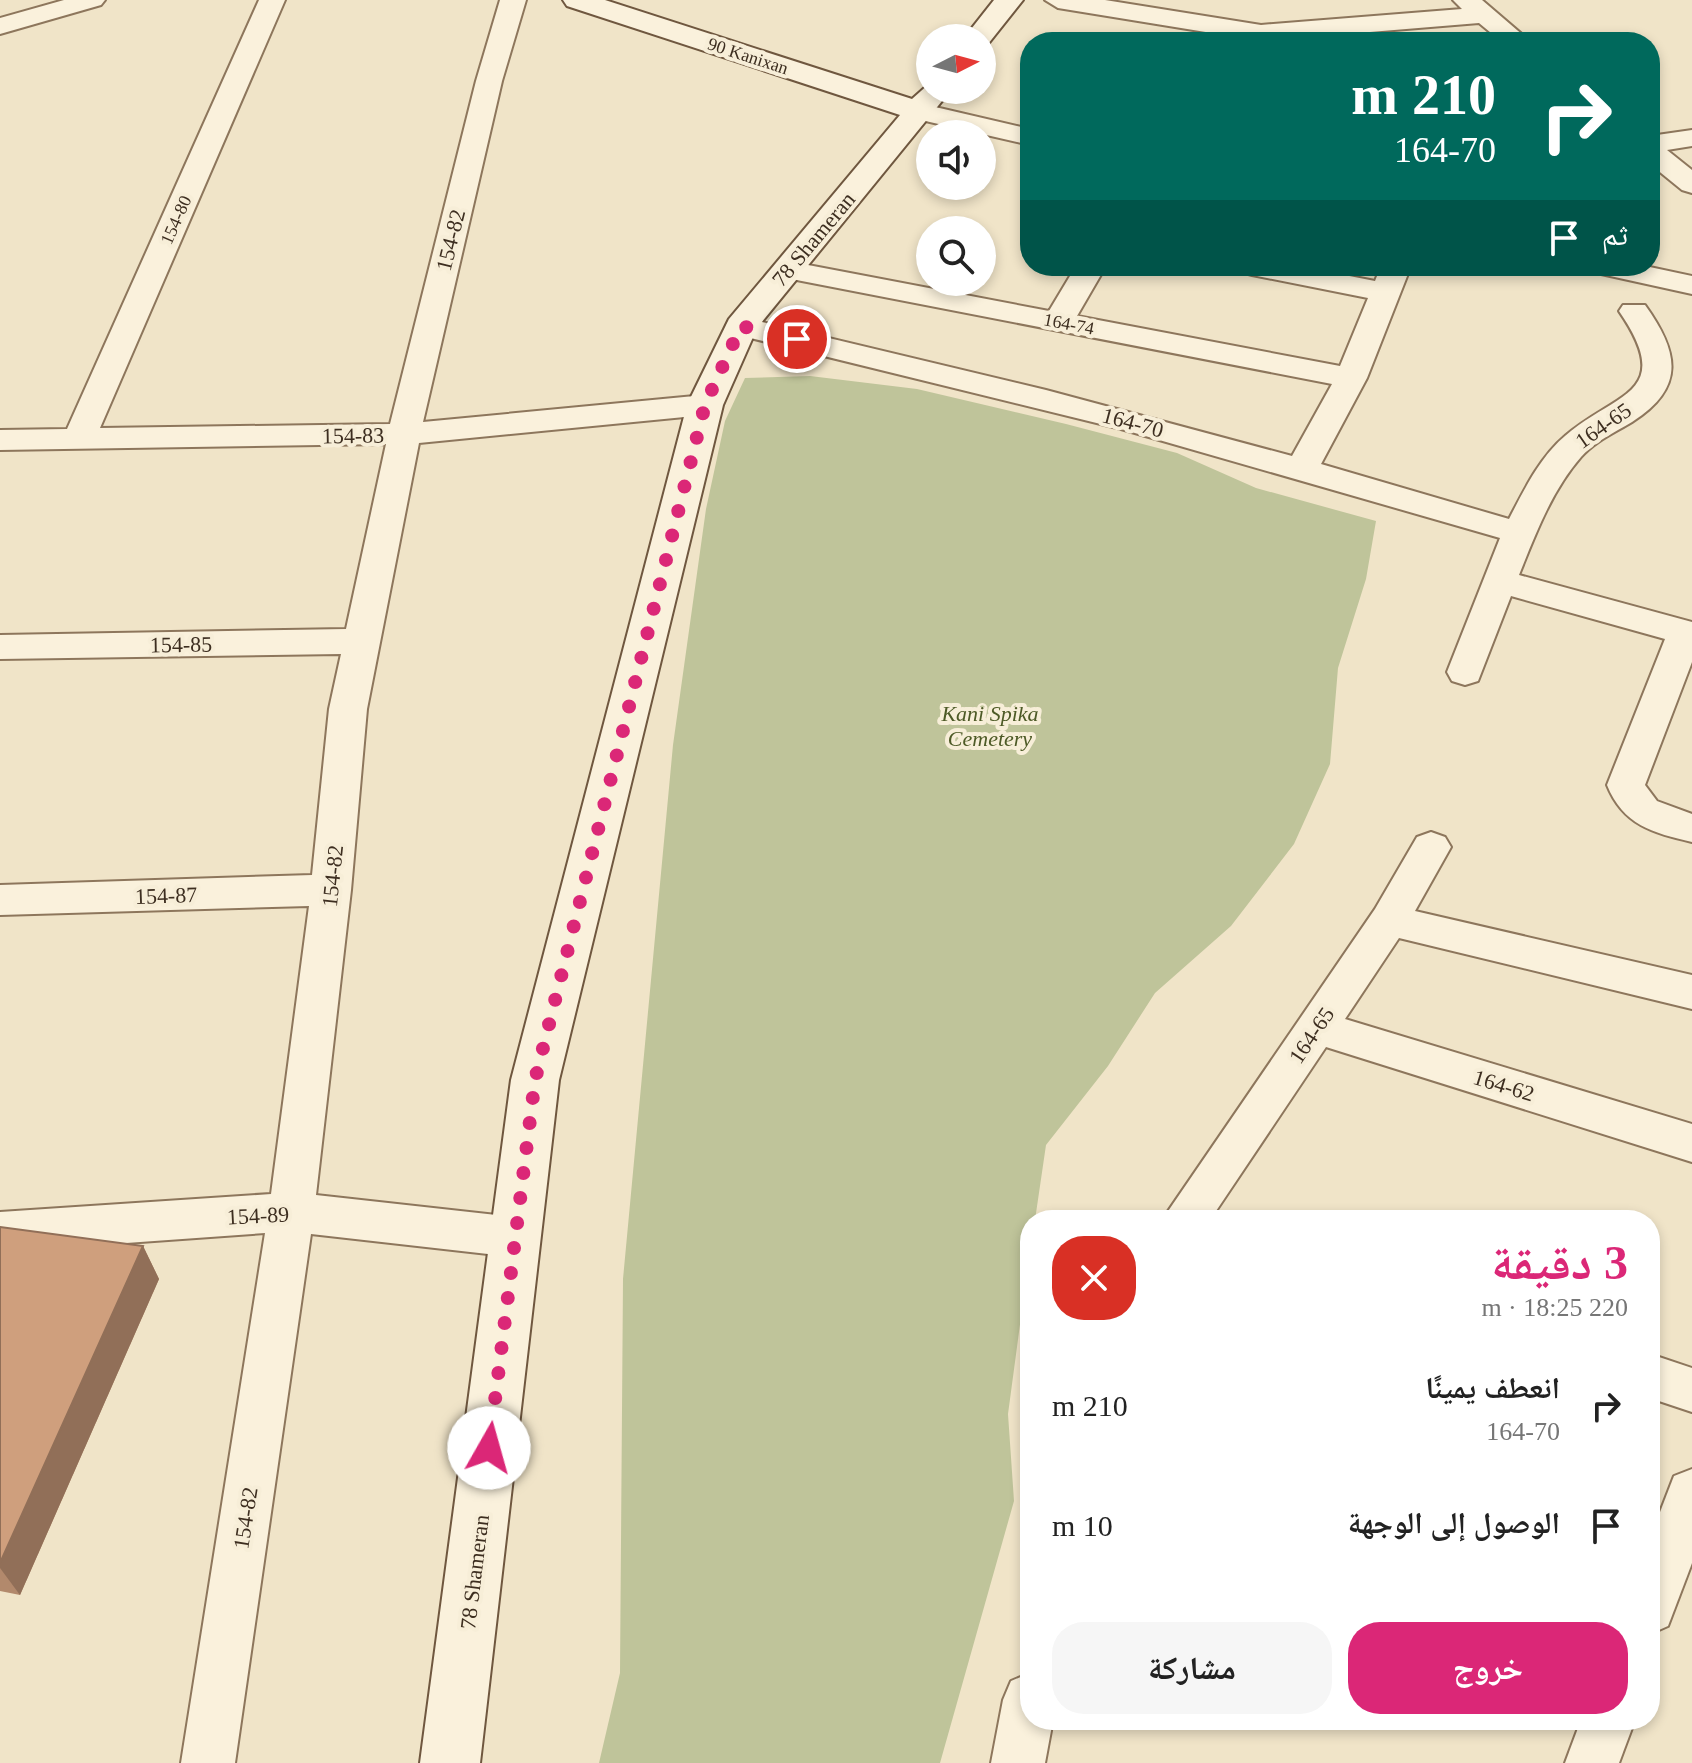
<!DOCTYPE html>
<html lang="ar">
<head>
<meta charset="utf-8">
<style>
  body { margin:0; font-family:"Times New Roman","Noto Naskh Arabic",serif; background:#f6f6f6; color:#222; direction:rtl; height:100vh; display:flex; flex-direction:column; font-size:30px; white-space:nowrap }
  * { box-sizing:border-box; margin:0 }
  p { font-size:26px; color:#767676 }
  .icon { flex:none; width:44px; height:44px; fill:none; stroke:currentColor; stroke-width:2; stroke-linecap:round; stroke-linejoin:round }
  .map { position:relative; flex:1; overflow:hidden; direction:ltr }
  .side { position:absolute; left:1020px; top:1210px; width:640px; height:520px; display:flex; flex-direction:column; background:#fff; border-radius:32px; box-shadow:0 4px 12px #0003; direction:rtl }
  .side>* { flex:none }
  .banner { position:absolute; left:1020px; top:32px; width:640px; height:244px; border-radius:32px; box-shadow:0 4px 12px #0003; direction:rtl; background:#00695c; color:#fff; overflow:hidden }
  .needle { width:52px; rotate:84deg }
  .buttons { position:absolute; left:916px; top:24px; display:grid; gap:16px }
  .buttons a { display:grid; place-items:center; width:80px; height:80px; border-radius:50%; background:#fff; box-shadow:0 4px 12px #0003; font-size:40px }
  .pin { position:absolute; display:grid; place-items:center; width:68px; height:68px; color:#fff; margin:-34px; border:4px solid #fff; border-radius:50%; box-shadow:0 2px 8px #0007 }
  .me { position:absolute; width:88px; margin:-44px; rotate:7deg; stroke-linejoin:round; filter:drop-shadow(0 0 6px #0008) }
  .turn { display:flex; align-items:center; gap:28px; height:168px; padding:0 32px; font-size:36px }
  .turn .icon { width:104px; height:104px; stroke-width:2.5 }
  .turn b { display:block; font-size:56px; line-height:68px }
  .then { display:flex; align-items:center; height:76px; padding:0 32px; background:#0003; gap:16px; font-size:30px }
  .round { display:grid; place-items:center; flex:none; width:84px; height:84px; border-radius:32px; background:#f6f6f6 }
  .head { display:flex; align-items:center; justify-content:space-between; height:136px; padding:0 32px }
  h1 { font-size:48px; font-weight:700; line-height:60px; color:#db2777 }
  .cta { display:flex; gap:16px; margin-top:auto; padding:16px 32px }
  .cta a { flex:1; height:92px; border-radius:32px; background:#db2777; color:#fff; font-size:32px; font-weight:700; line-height:92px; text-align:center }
  .cta a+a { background:#f6f6f6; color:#222 }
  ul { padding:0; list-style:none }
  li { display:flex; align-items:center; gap:24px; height:120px; padding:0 32px }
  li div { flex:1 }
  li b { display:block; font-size:30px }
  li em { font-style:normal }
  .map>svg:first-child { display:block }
</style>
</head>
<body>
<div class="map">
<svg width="1692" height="1763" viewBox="0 0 1692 1763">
  <rect width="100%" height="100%" fill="#f0e4c8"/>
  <!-- cemetery -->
  <polygon fill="#bfc49a" points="810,376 917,389 1066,424 1177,453 1256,488 1376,521 1366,579 1338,668 1330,764 1294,844 1231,926 1155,993 1108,1066 1046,1145 1035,1220 1030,1220 1030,1250 1008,1414 1014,1501 940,1763 599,1763 620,1673 623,1279 673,745 706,509 725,421 745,378"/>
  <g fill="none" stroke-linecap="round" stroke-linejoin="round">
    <!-- street casing -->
    <g stroke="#8d765c" stroke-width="4">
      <g id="street">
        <polygon points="64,0 105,0 101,5 0,34 0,18"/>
        <polygon points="259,0 285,0 100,428 390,424 476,81 500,0 526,0 502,81 423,422 705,395 716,398 721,405 716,412 705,415 419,443 367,709 351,890 316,1195 515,1217 531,1223 538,1237 531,1251 515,1257 311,1234 235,1763 181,1763 265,1233 0,1252 0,1212 271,1194 309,906 0,915 0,885 312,875 329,709 341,654 0,659 0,635 346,629 386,444 0,450 0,430 67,429"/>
        <polygon points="1045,0 1105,0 1261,25 1462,9 1453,0 1482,0 1531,42 1502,42 1479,23 1261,41 1058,8"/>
        <polygon points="918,103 1030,129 1030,145 908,117 904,111 908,105"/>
        <polygon points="1692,130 1692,146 1667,150 1692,170 1692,193 1682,190 1650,164 1650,136"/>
        <path d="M787,261l262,50 27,-45h30l-29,50 263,50 28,-68 -116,-23 -11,-3 -4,-6h61l77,15 6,-15h30l-44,112 -46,86 188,55c15,-29 31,-62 56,-83 50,-44 112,-41 54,-125l4,-6h22c33,46 42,82 -13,117 -18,11 -37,19 -51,35 -29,33 -46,78 -62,118l173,47v40l-47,123 12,16 35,13v28c-39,-9 -69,-17 -85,-57l58,-146 -154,-43 -33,85 -13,4 -13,-4 -5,-9 53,-134 -379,-109 -391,-96 -4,-7 4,-7 11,-2 305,73 246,66 40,-72 -556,-108 -4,-6 4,-6z"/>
        <polygon points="1588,266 1645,266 1692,276 1692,294 1592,272"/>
        <polygon points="1431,832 1445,837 1451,847 1415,911 1692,975 1692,1009 1399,938 1345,1019 1692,1124 1692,1162 1326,1047 1210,1220 1162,1220 1375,909 1417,837"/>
        <polygon points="1650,1354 1692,1368 1692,1412 1650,1398"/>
        <polygon points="1692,1469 1692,1563 1668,1626 1650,1634 1650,1538 1674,1476"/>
        <polygon points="1030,1673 1030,1720 1053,1720 1045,1763 991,1763 1003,1700 1011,1681"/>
        <polygon points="1581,1720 1635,1720 1619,1763 1565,1763"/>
      </g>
    </g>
    <!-- secondary casing -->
    <g stroke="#6f573f" stroke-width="4">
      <g id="secondary">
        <polygon points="563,0 605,0 912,99 930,83 930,90 951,90 757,328 723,405 559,1080 480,1763 420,1763 511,1080 687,405 729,319 900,115 567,6"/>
        <polygon points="994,0 1023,0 988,44 982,46 982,38 964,38"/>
      </g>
    </g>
    <!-- street -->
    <use href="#street" fill="#faf1dc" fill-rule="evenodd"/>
    <!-- secondary -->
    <use href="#secondary" fill="#faf1dc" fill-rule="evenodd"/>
  </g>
  <!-- wall -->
  <polygon fill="#b2896c" points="0,1227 143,1246 159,1279 20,1595 0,1591"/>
  <!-- shaded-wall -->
  <polygon fill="#916f58" points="143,1246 159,1279 20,1595 0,1568 0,1563"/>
  <!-- building -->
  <polygon fill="#cf9f7d" stroke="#916f58" stroke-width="2" points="0,1227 143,1246 0,1563"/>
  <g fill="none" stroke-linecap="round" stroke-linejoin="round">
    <!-- route -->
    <polyline stroke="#db2777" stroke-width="14" stroke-dasharray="0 25.2" points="489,1448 535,1080 705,405 741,326 797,339"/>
  </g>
  <g text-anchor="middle" stroke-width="8" stroke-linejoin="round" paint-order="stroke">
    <!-- far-street labels -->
    <g font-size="18" fill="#3d2e20" stroke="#f7eed8">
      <text transform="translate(748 56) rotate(18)" y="6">90 Kanixan</text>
      <text transform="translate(176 220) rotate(-66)" y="6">154-80</text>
      <text transform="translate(1069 324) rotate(11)" y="6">164-74</text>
    </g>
    <!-- street labels -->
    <g font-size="22" fill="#3d2e20" stroke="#f7eed8">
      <text transform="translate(813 239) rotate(-50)" y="8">78 Shameran</text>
      <text transform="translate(450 240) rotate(-76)" y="8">154-82</text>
      <text transform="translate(1133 422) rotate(15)" y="8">164-70</text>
      <text transform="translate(1603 425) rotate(-35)" y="8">164-65</text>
      <text transform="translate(353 435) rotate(-1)" y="8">154-83</text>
      <text transform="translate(181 644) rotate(-1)" y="8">154-85</text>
      <text transform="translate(332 876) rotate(-84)" y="8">154-82</text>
      <text transform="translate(166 895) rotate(-2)" y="8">154-87</text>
      <text transform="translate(1311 1035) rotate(-56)" y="8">164-65</text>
      <text transform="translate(1504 1085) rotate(17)" y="8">164-62</text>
      <text transform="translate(258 1215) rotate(-3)" y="8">154-89</text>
      <text transform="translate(245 1518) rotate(-81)" y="8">154-82</text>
      <text transform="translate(474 1572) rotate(-83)" y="8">78 Shameran</text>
    </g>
    <!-- park labels -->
    <g font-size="22" font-style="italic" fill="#4d5a26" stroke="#f7eed8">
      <text x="990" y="721">Kani Spika<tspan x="990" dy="25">Cemetery</tspan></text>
    </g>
  </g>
</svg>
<div class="buttons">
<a><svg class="needle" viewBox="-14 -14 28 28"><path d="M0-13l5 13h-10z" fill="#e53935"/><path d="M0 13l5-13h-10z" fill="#767676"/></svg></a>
<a><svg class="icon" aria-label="sound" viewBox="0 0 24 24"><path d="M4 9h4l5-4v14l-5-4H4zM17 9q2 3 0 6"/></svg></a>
<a><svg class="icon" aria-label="search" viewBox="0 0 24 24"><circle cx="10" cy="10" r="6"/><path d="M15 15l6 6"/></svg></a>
</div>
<div class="pin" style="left:797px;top:339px;background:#d93025"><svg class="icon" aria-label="arrive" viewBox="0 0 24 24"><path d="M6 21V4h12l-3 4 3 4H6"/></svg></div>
<svg class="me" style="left:489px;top:1448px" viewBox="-20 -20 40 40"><circle r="19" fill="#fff"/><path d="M0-13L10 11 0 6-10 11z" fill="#db2777"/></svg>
<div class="banner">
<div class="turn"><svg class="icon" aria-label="right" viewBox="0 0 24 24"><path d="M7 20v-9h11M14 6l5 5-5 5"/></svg><div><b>210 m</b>164-70</div></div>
<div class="then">ثم<svg class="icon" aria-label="arrive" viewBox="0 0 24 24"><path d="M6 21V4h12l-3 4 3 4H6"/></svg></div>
</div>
<section class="side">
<div class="head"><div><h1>3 دقيقة</h1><p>220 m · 18:25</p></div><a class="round" style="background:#d93025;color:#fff"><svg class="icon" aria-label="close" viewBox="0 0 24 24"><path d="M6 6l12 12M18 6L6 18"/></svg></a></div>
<ul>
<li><svg class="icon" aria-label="right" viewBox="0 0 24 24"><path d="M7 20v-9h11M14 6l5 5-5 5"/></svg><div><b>انعطف يمينًا</b><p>164-70</p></div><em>210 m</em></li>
<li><svg class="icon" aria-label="arrive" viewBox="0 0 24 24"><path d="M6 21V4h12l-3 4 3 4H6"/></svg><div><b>الوصول إلى الوجهة</b></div><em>10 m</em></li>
</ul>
<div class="cta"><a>خروج</a><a>مشاركة</a></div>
</section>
</div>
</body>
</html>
